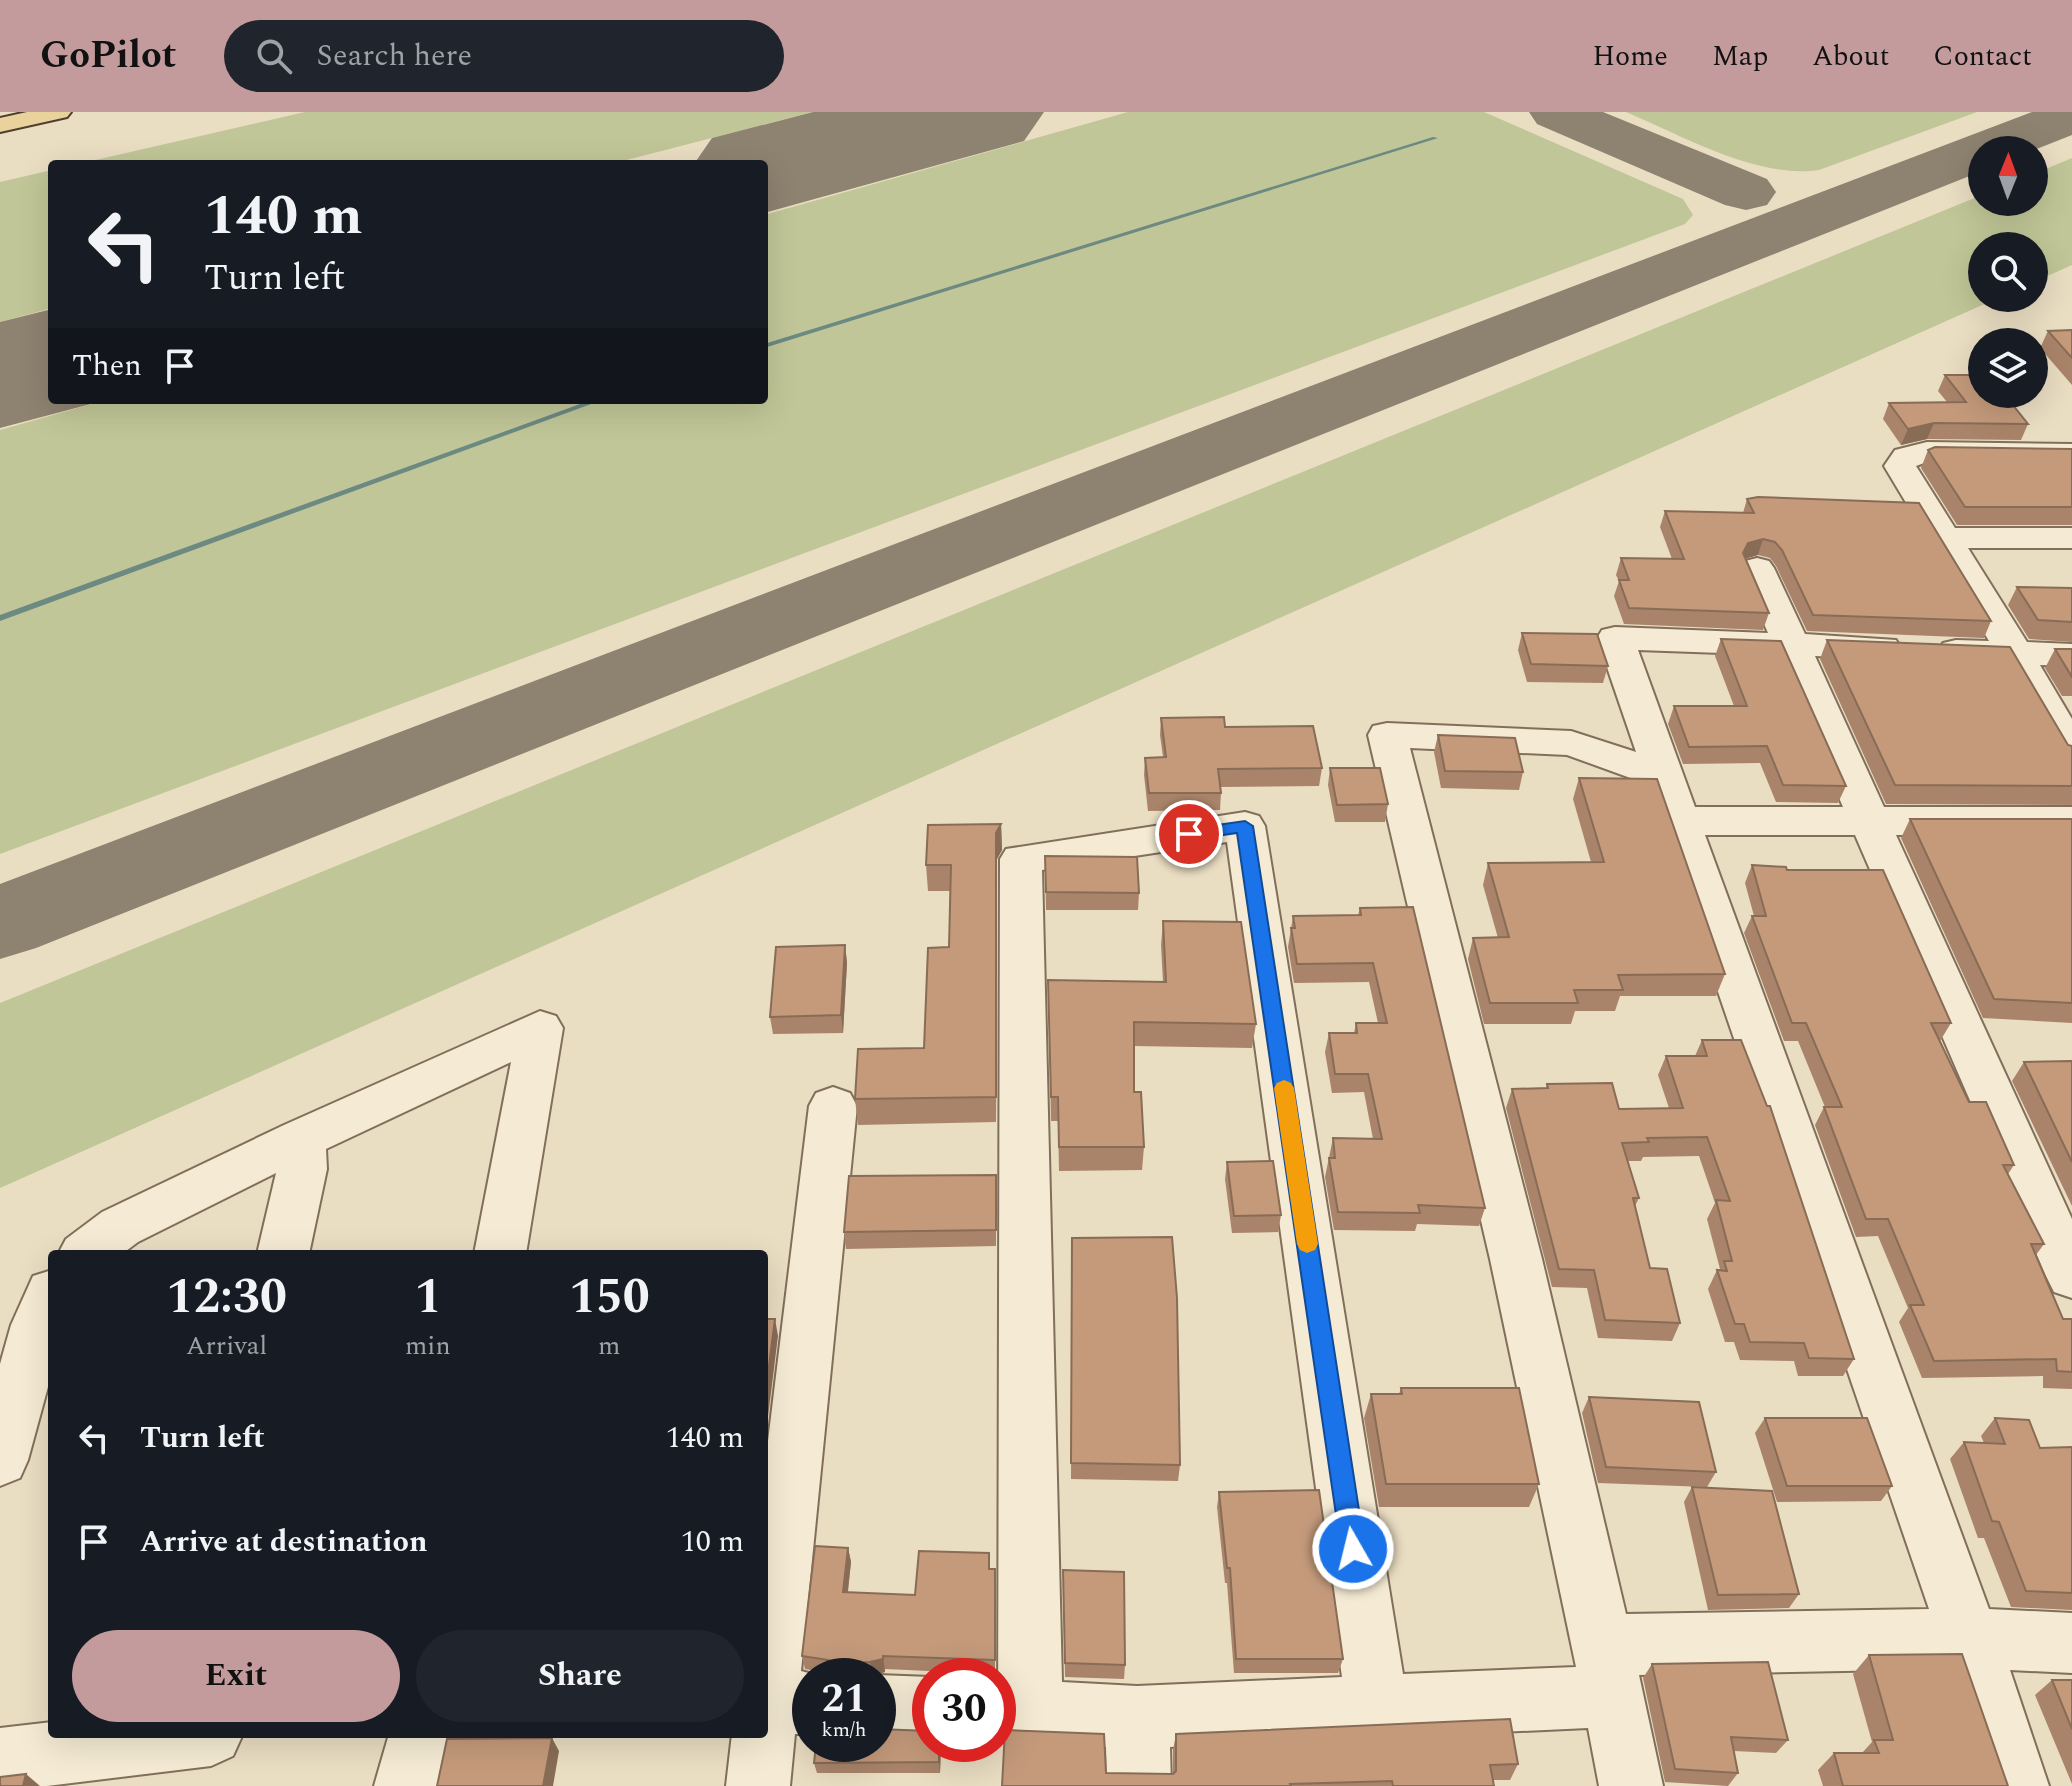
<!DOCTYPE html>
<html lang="en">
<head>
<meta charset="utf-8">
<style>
  body { margin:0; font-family:Spectral,serif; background:#20242c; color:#f1f3f6; height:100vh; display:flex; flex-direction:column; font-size:30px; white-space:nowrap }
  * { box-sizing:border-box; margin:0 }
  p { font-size:26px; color:#9ea1a6 }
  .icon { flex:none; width:44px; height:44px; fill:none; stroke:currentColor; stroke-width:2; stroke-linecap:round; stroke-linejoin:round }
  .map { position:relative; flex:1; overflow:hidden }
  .side { position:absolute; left:48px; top:1138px; width:720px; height:488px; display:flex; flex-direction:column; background:#171b24; border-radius:8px; box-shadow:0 8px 32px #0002 }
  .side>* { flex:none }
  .banner { position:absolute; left:48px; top:48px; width:720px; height:244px; border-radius:8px; box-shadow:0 8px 32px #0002; background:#171b24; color:#f1f3f6; overflow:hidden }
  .needle { width:52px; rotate:1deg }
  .fabs { position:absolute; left:1968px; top:24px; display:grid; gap:16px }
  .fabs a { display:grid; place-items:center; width:80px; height:80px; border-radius:50%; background:#171b24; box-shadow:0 8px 32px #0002; font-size:40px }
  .speed { position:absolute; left:792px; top:1546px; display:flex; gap:16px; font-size:40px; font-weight:700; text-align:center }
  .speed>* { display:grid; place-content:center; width:104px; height:104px; border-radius:50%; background:#171b24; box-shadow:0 8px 32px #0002; line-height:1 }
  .speed small { font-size:20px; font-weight:400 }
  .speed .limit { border:12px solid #d22; background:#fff; color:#111 }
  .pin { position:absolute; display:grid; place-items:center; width:68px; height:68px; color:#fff; margin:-34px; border:4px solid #fff; border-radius:50%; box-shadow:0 2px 8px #0007 }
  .me { position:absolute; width:88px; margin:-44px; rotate:352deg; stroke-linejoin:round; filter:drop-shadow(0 0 6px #0008) }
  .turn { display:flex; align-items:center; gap:28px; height:168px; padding:0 24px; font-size:36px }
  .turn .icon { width:104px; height:104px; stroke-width:2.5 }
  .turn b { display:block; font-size:56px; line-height:68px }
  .then { display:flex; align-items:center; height:76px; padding:0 24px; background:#0003; gap:16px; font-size:30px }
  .eta { display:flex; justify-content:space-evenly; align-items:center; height:136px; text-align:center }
  .eta b { font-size:48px; font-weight:700; line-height:56px }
  .cta { display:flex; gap:16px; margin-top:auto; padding:16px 24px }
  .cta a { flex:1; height:92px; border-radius:48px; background:#c39b9d; color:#111; font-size:32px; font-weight:700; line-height:92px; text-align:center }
  .cta a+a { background:#20242c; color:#f1f3f6 }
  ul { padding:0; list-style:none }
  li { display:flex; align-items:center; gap:24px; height:104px; padding:0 24px }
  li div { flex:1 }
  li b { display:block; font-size:30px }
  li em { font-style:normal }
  header { display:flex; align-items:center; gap:48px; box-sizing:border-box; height:112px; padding:0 40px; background:#c39b9d; color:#111 }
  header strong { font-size:38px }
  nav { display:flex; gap:44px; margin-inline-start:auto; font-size:28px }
  .search { width:560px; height:72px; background:#20242c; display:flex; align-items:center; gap:20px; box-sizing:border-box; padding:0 28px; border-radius:44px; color:#9ea1a6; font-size:30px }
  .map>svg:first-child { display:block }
</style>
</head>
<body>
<header>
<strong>GoPilot</strong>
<div class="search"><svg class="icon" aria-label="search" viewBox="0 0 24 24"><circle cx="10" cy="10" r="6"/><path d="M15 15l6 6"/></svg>Search here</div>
<nav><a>Home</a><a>Map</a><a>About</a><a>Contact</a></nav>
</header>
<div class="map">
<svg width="2072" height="1674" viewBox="0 0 2072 1674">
  <rect width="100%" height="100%" fill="#e9ddc2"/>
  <!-- green -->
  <g fill="#c0c697">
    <polygon points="305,0 812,0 611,52 78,52"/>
    <polygon points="1128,0 1484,0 1683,87 1693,103 1685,112 0,742 0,318 106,288 764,288 764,103"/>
    <path d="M1626,0h351l-158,58c-62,9 -136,-34 -193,-58z"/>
    <polygon points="2072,46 2072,153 2034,170 2034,134 1982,134 1982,186 1998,186 0,1076 0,891 1982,83 1982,90 2034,90 2034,62"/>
    <polygon points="52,58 52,196 0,210 0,70"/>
  </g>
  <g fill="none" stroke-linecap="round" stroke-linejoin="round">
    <!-- stream -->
    <g fill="#6c8982" fill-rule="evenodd">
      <polygon points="1433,25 1438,26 764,236 764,232"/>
      <polygon points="591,288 602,288 0,509 0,503"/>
    </g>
    <!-- taxiway -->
    <g fill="#8e8270" fill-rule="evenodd">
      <polygon points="1529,0 1603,0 1767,67 1776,80 1767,93 1746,98 1725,93 1537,12"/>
      <polygon points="2032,0 2072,0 2072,23 2034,38 1982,38 1982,59 36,836 0,847 0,772"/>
    </g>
    <!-- runway -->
    <g fill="#8e8270" fill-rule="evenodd">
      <polygon points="813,0 1044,0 1024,29 764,101 764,52 694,52 712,26"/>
      <polygon points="52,197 52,288 106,288 0,316 0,210"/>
    </g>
    <!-- minor casing -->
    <g stroke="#816f5b" stroke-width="4">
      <g id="minor">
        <polygon points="1927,330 2072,332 2072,352 1927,350 1916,354 1955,416 2072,416 2072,436 1968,436 2027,530 2072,532 2072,554 2040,553 2072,607 2072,653 2058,649 2003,552 1943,547 1938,539 1943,531 1956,528 1989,529 1884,354 1895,338"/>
        <path d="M1757,446l12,3 5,7 31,66 91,6 5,8 -5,8 -13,3 -68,-3 69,151h188v28h-176l176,384v79l-18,-6 -8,-16 -191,-441h-150l284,774 83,4v60l-62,-3 39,116h-64l-37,-117 -309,6 24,111h-64l-11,-58 -418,19 1,39h-64l-1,-39 -108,-5 2,-883 6,-10 239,-37 14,4 6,10 138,848 173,-7 -86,-408 -122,-524 5,-9 14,-3 184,8 65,21 -39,-114 5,-8 13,-3 153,6 -28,-65 5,-7zM1638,538l139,5 66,152h-148zM1410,636l157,7 80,29 282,825 -303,5 -84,-355zM1227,730l115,835 -205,9 -75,-4 -20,-812z"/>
        <polygon points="540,899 556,904 563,916 526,1142 474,1142 511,950 326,1037 327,1057 309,1142 257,1142 276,1061 138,1130 122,1142 58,1142 66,1127 102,1100 284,1013"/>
        <polygon points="833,975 850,981 857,994 801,1559 820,1564 810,1564 810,1622 795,1622 790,1674 726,1674 732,1622 764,1622 764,1362 809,994 816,981"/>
        <polygon points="52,1158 52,1260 28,1348 20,1366 0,1374 0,1252 11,1213 33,1164"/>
        <polygon points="878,1563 930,1565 930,1627 878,1625 878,1564 875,1564"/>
        <polygon points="52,1610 52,1622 243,1622 233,1644 211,1654 47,1674 0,1674 0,1616"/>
        <polygon points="389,1622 453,1622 438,1674 374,1674"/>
      </g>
    </g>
    <!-- major casing -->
    <g stroke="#4f3e2f" stroke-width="4">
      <polygon id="major" points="27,0 71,0 67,5 0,20 0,6"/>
    </g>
    <!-- minor -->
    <use href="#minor" fill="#f5ebd4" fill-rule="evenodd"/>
    <!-- major -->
    <use href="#major" fill="#ead29c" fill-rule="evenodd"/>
  </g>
  <!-- wall -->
  <g fill="#a9846a">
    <polygon points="2072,218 2072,273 2040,236 2048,219"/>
    <polygon points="1945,263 2028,312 2021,328 1927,327 1901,333 1883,307 1889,291 1947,290 1938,279"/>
    <polygon points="2072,337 2072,413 1957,413 1921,356 1928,338"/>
    <polygon points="1747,387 1991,509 1984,526 1807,519 1776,454 1770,446 1758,443 1745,447 1769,501 1763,518 1624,512 1614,484 1619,469 1616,463 1621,446 1672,447 1660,415 1665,399 1743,401"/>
    <polygon points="2017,475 2072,476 2072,530 2029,527 2008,493"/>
    <polygon points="1522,521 1608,554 1603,571 1527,570 1518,538"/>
    <polygon points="1721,527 1846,674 1838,691 1776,690 1760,651 1683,652 1668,612 1674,594 1734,594 1715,544"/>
    <polygon points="1827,528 2072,634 2072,693 1886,692 1820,547"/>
    <polygon points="2055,537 2072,537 2072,584 2062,584 2045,556"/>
    <polygon points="1161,606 1322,656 1319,674 1220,675 1221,681 1220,698 1148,699 1144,663 1145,646 1163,645 1160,623"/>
    <polygon points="1438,623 1523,660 1519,678 1441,676 1434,640"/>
    <polygon points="1330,656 1388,692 1385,710 1335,710 1328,673"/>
    <polygon points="1579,666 1725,862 1716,884 1620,884 1615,899 1575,899 1571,912 1484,912 1468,847 1473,826 1498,826 1483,773 1488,751 1591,750 1573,687"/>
    <polygon points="1910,707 2072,707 2072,911 1983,906 1901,726"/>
    <polygon points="1001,712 1002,738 997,747 996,1010 858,1013 855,987 924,936 949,835 950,779 928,779 926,753"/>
    <polygon points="1045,744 1139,781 1138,798 1046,798"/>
    <polygon points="1752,753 1787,758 1951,911 1940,929 1969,990 2014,1053 2008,1062 2044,1132 2036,1143 2063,1207 2072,1207 2072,1277 2043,1276 2043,1264 1922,1266 1899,1210 1908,1196 1878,1124 1856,1125 1815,1013 1824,995 1825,995 1798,929 1784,929 1744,821 1752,804 1754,804 1745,771"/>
    <polygon points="1360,796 1485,1096 1479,1114 1417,1112 1415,1119 1334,1118 1325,1065 1333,1026 1373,1027 1364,980 1332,981 1325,940 1329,921 1354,921 1356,911 1378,911 1369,870 1294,871 1288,835 1293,804 1358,803"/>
    <polygon points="1163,809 1256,912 1252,936 1134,934 1134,980 1144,1035 1142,1058 1059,1059 1058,1009 1051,1009 1048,868 1163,870 1161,833"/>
    <polygon points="845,833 847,851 843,921 773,922 770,905"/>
    <polygon points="1702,928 1854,1247 1843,1264 1798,1264 1794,1249 1740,1248 1734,1230 1725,1230 1708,1177 1717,1158 1720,1157 1707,1107 1715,1091 1699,1044 1643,1045 1641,1049 1628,1049 1639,1086 1635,1094 1650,1156 1680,1211 1672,1229 1598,1226 1587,1176 1552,1175 1506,996 1512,977 1546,976 1547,972 1619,997 1669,996 1658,963 1666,944 1695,944"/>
    <polygon points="2072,949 2072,1094 2012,969 2024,950"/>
    <polygon points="1227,1050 1281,1103 1278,1120 1232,1121 1225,1067"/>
    <polygon points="996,1063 996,1134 846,1137 844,1120"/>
    <polygon points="1072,1126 1180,1353 1178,1369 1071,1367"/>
    <polygon points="1401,1276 1539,1372 1529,1395 1379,1395 1364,1306 1371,1282 1399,1282"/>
    <polygon points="1589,1285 1716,1360 1707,1375 1598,1371 1582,1301"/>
    <polygon points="1765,1306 1892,1374 1881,1389 1777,1390 1755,1321"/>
    <polygon points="1995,1306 2040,1336 2072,1335 2072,1498 2011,1495 1984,1426 1978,1426 1950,1347 1964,1330 1984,1331 1981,1324"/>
    <polygon points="1692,1375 1799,1482 1789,1496 1708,1498 1684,1390"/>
    <polygon points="1219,1380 1343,1547 1338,1561 1234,1561 1227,1471 1225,1471 1217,1395"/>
    <polygon points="848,1436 851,1450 848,1480 915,1483 990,1457 995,1471 995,1562 885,1557 885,1560 872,1564 848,1564 805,1557 802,1544"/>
    <polygon points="1063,1458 1125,1553 1124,1567 1065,1565"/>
    <polygon points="1869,1543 2008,1674 1823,1674 1818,1658 1834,1641 1862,1641 1872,1630 1853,1562"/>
    <polygon points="1652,1552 1788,1628 1776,1641 1734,1639 1738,1661 1728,1674 1665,1670 1643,1566"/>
    <polygon points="2052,1568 2072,1568 2072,1672 2035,1583"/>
    <polygon points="929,1619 941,1632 940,1661 817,1661 814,1651"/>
    <polygon points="1176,1622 1518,1652 1510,1668 1493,1668 1494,1674 1002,1674 1106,1661 1173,1662 1173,1638"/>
  </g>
  <!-- shaded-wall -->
  <g fill="#896c56">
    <polygon points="1934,311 1927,327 1901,333 1908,317"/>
    <polygon points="1763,427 1758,443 1743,447 1743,441 1748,431"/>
    <polygon points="1001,712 1002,738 997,747 996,1010 996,721"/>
    <polygon points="845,833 847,851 843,921 841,903"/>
    <polygon points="775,1207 778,1224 764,1337 764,1293"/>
    <polygon points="848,1436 851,1450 846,1494 843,1480"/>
    <polygon points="883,1544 885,1560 872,1564 870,1550"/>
    <polygon points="552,1626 559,1639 553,1674 543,1674"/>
    <polygon points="939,1632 941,1632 940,1661 939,1650"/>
    <polygon points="26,1662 40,1674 23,1674"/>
  </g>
  <!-- building -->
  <g fill="#c49a7b" stroke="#896c56" stroke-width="2">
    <polygon points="2072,218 2072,246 2048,219"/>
    <polygon points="1945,263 1982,263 1982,282 2004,282 2028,312 1934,311 1908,317 1889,291 1966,290"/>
    <polygon points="1935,335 2072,337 2072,395 1965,395 1928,338"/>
    <polygon points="1758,385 1919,391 1991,509 1813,503 1782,438 1775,430 1763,427 1748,431 1743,441 1769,501 1629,496 1619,468 1629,468 1621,446 1684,447 1665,399 1754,401 1747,387"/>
    <polygon points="2017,475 2072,476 2072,510 2038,508"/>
    <polygon points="1522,521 1597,522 1608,554 1531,552"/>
    <polygon points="1721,527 1781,529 1846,674 1783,673 1767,634 1689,635 1674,594 1747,594"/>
    <polygon points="1827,528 2010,535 2068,633 2072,634 2072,674 1895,673"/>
    <polygon points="2055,537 2072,537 2072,565"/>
    <polygon points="1224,605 1225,615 1313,614 1322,656 1218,657 1221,681 1149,681 1145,646 1166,645 1161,606"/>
    <polygon points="1438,623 1515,626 1523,660 1445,659"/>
    <polygon points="1330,656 1380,656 1388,692 1337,693"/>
    <polygon points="1579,666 1657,667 1725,862 1618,863 1623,878 1574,878 1578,891 1490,891 1473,826 1509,825 1488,751 1604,750"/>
    <polygon points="1910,707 2072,707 2072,891 1994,887"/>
    <polygon points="1001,712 996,721 996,985 855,987 858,937 924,936 928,836 949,835 951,753 926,753 928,713"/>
    <polygon points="1045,744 1137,745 1139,781 1046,780"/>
    <polygon points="1752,753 1786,755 1787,758 1883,758 1951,911 1931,911 1969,990 1986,990 2014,1053 2003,1053 2044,1132 2031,1132 2063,1207 2072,1207 2072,1260 2057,1259 2056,1247 1934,1249 1910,1193 1924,1193 1888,1107 1866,1107 1824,995 1842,995 1806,911 1792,911 1752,804 1766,804"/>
    <polygon points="1413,795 1485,1096 1418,1093 1420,1101 1338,1100 1329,1046 1335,1046 1333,1026 1382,1027 1368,962 1335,962 1329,921 1357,921 1356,911 1387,911 1373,851 1297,852 1291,816 1295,816 1293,804 1361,803 1360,796"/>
    <polygon points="1163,809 1241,810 1256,912 1134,910 1134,980 1141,980 1144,1035 1059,1035 1058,985 1051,985 1048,868 1166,870"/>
    <polygon points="845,833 841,903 770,905 776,835"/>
    <polygon points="1702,928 1741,928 1767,994 1770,994 1854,1247 1809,1246 1804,1231 1750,1230 1744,1212 1735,1212 1717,1158 1727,1159 1724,1149 1732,1149 1716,1088 1730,1089 1707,1025 1647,1026 1649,1030 1622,1031 1639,1086 1633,1086 1650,1156 1667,1157 1680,1211 1605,1208 1594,1158 1559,1157 1512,977 1548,976 1547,972 1612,971 1619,997 1683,996 1666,944 1707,944"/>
    <polygon points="2072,949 2072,1050 2024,950"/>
    <polygon points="1273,1049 1281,1103 1234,1104 1227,1050"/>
    <polygon points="996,1063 996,1118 844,1120 849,1064"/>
    <polygon points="1172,1125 1177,1186 1180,1353 1071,1351 1072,1126"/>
    <polygon points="764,1207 775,1207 764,1293"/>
    <polygon points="1401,1276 1519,1276 1539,1372 1386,1372 1371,1282 1402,1282"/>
    <polygon points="1589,1285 1699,1290 1716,1360 1606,1355"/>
    <polygon points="1765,1306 1867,1306 1892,1374 1787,1374"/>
    <polygon points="1995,1306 2029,1308 2040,1336 2072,1335 2072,1481 2026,1479 1999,1410 1992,1409 1964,1330 2005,1332"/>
    <polygon points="1692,1375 1772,1379 1799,1482 1718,1483"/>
    <polygon points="1319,1378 1343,1547 1236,1547 1230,1456 1227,1456 1219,1380"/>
    <polygon points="815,1434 848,1436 843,1480 915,1483 919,1439 989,1441 989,1457 995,1457 995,1548 883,1544 883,1547 870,1550 847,1551 802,1544"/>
    <polygon points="1063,1458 1124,1460 1125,1553 1065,1551"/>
    <polygon points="1962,1542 2008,1674 1843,1674 1834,1641 1879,1641 1874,1628 1893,1628 1869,1543"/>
    <polygon points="1768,1550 1788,1628 1731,1625 1738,1661 1675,1657 1652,1552"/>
    <polygon points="2052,1568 2072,1568 2072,1617"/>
    <polygon points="1510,1607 1518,1652 1490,1653 1494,1674 1393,1674 1392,1669 1290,1672 1291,1674 1002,1674 1005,1618 1104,1622 1106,1661 1173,1662 1176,1659 1176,1622"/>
    <polygon points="878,1617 929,1619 930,1618 930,1632 939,1632 939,1650 814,1651 816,1632 878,1632"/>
    <polygon points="552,1626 543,1674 437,1674 447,1627"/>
    <polygon points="26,1662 23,1674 0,1674 0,1665"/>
  </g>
  <!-- route -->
  <polygon fill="#1a73e8" stroke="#114b97" stroke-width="2" points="1245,709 1253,714 1365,1437 1362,1445 1353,1449 1344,1445 1341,1437 1237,721 1189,728 1180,722 1189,717"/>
  <!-- slow -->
  <polygon fill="#f59e0b" points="1284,968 1291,971 1294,976 1318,1132 1315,1138 1307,1141 1300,1138 1297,1132 1274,976 1277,971"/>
</svg>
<div class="fabs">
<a><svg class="needle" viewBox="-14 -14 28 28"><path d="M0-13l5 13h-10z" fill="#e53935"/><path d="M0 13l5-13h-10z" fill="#9ea1a6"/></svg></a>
<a><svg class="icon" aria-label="search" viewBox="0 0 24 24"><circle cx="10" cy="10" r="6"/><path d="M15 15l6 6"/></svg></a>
<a><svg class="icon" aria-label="layers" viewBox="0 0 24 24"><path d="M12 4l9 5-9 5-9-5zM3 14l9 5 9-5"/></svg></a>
</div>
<div class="speed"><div>21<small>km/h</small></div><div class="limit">30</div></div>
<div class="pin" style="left:1189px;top:722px;background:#d93025"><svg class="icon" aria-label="arrive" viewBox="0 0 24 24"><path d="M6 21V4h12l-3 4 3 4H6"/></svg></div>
<svg class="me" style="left:1353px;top:1437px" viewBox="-20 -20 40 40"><circle r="17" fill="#1a73e8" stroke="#fff" stroke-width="3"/><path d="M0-11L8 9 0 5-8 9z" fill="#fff"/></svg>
<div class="banner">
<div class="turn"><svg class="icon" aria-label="left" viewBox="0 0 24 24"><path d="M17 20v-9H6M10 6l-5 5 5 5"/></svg><div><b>140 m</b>Turn left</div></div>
<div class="then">Then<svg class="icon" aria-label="arrive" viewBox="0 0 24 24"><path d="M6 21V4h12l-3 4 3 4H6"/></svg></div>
</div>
<section class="side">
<div class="eta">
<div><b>12:30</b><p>Arrival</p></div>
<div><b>1</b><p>min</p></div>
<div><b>150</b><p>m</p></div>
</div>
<ul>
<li><svg class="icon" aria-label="left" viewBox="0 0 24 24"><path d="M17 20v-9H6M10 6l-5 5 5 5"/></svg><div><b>Turn left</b></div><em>140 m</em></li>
<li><svg class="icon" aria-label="arrive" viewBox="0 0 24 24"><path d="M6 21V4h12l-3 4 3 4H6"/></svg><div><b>Arrive at destination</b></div><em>10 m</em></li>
</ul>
<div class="cta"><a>Exit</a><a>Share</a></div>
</section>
</div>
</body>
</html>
